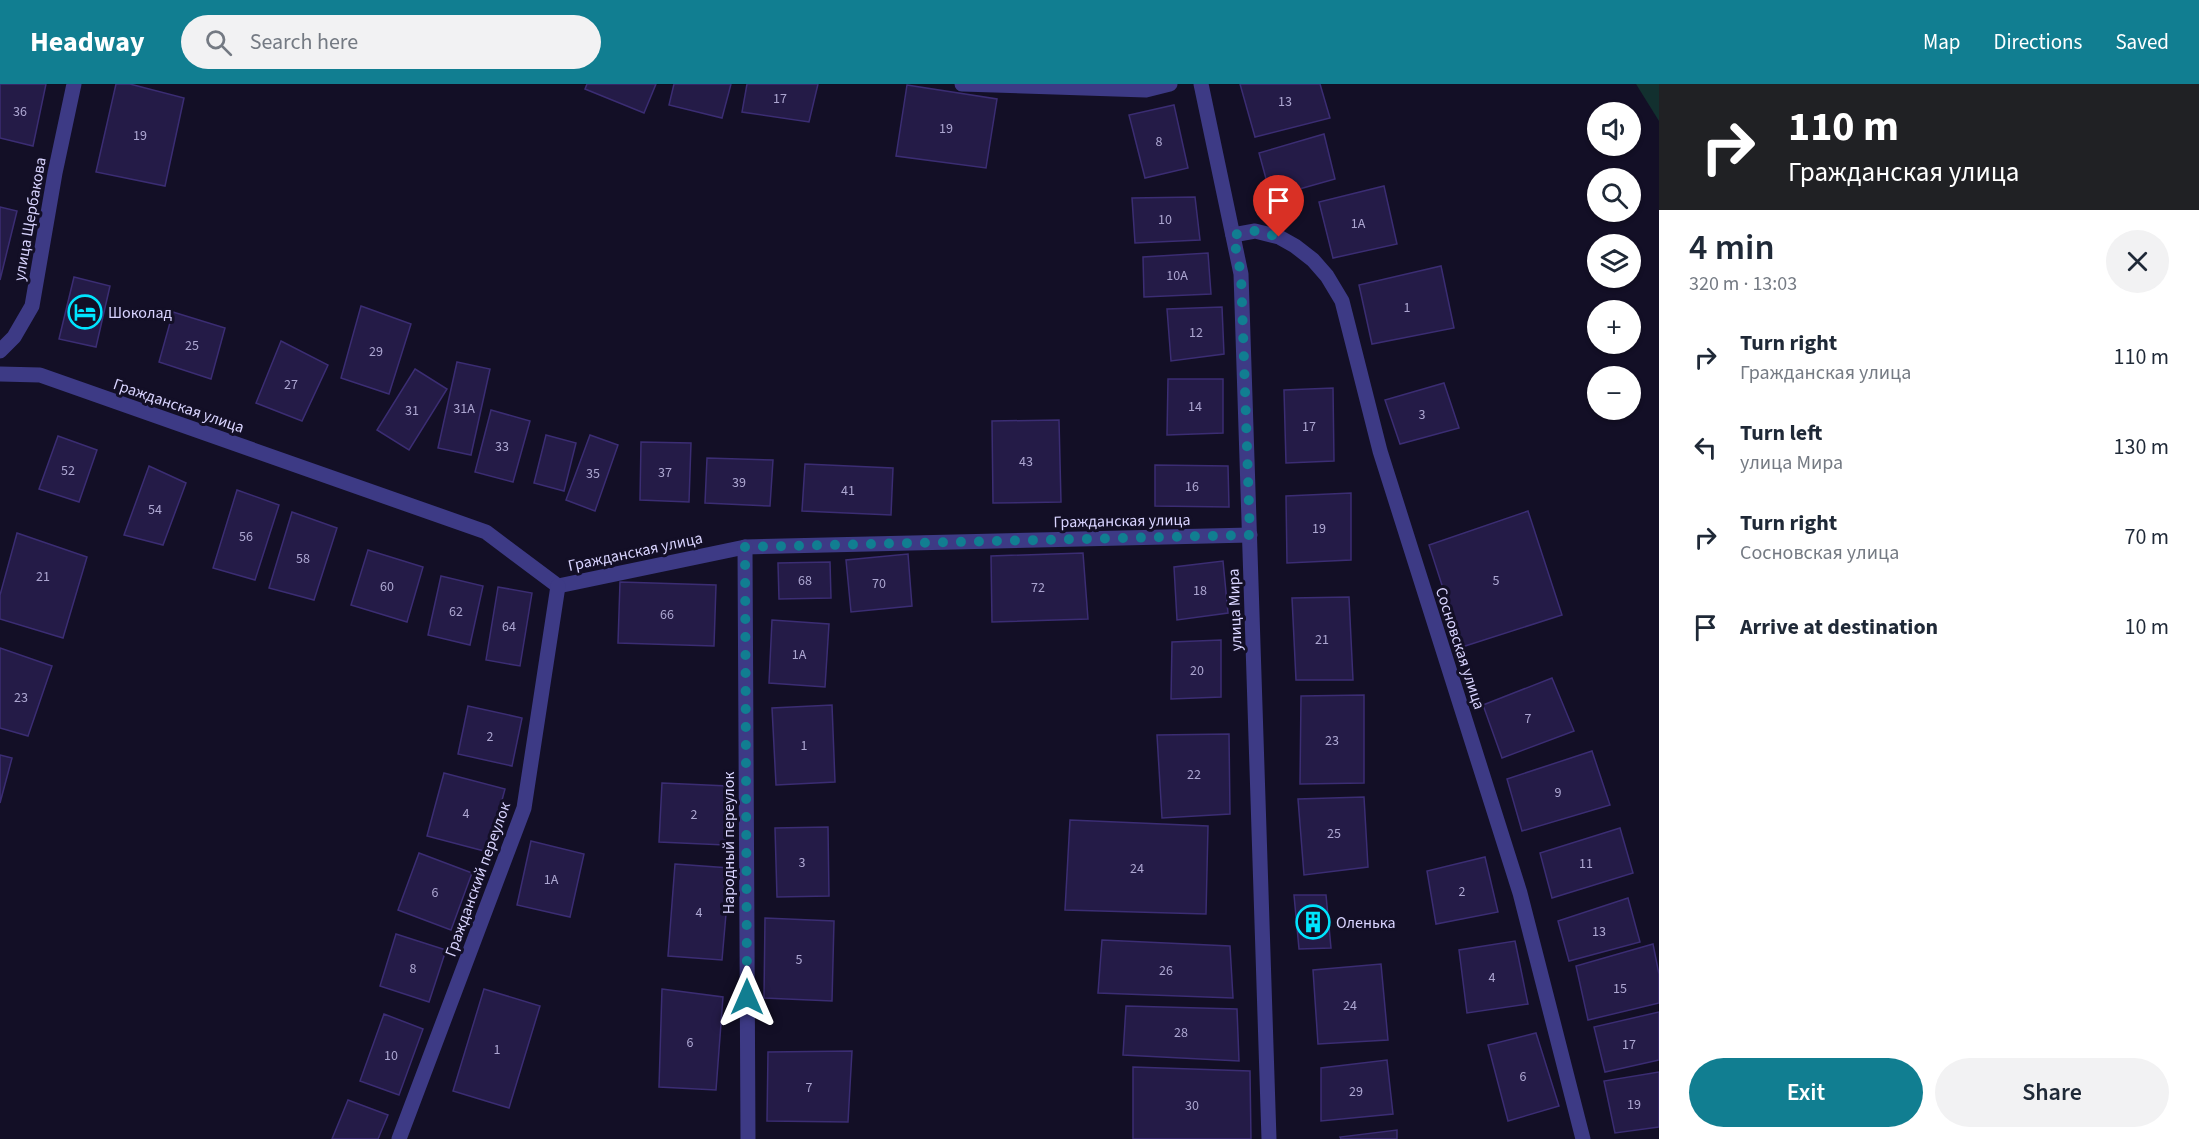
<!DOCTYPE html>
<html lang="en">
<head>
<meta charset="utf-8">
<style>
  body { margin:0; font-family:"Source Sans 3",sans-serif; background:#f2f2f3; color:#1f2937; height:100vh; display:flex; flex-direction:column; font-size:22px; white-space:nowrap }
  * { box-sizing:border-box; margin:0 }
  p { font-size:20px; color:#747a83 }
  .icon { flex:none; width:33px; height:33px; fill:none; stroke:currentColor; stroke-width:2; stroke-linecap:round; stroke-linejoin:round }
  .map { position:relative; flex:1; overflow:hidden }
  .side { display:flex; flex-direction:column; background:#fff; width:540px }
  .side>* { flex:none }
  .banner { background:#202124; color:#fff; overflow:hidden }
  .buttons { position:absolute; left:1587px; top:18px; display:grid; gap:12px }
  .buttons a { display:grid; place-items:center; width:54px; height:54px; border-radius:50%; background:#fff; box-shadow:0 2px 4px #0004; font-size:30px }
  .pin { position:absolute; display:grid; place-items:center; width:51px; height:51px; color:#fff; margin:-62px -26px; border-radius:50% 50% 50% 0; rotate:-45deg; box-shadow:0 0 6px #0007 }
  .pin .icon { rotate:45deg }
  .me { position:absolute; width:66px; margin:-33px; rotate:0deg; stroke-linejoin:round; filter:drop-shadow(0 0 4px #0008) }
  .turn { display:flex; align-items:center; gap:21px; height:126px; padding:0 30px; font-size:27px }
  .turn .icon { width:78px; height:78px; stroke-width:2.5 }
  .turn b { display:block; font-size:42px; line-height:51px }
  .round { display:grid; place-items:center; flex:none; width:63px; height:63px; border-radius:32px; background:#f2f2f3 }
  .head { display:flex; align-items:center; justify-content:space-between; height:102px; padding:0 30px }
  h1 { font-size:36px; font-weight:600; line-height:45px }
  .cta { display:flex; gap:12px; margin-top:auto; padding:12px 30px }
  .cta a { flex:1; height:69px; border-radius:36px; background:#117e91; color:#fff; font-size:24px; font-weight:600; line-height:69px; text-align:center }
  .cta a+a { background:#f2f2f3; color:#1f2937 }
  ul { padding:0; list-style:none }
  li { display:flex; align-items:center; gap:18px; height:90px; padding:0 30px }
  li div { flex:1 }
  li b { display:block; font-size:22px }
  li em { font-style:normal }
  header { display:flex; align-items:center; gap:36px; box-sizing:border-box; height:84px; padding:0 30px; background:#117e91; color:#fff }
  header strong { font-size:28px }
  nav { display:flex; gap:33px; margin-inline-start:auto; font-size:21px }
  .search { width:420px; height:54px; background:#f2f2f3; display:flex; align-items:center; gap:15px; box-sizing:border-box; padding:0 21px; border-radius:33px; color:#747a83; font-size:22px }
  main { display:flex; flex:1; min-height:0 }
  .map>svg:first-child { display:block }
</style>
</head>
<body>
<header>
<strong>Headway</strong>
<div class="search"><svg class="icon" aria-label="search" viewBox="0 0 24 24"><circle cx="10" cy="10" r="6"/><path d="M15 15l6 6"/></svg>Search here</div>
<nav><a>Map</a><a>Directions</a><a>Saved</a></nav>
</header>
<main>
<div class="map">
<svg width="1659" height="1055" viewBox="0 0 1659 1055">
  <rect width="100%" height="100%" fill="#130f26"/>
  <!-- green -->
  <polygon fill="#12302f" points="1636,0 1659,0 1659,37"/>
  <!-- building -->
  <g fill="#241b47" stroke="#3b2d73" stroke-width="1.5">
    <polygon points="0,0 46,0 33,62 0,54"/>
    <polygon points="116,0 130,0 184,14 165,102 96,88"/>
    <polygon points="587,0 656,0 644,29 585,5"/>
    <polygon points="674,0 731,0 722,34 669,21"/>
    <polygon points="747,0 818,0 809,38 742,28"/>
    <polygon points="1240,0 1320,0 1330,34 1255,53"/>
    <polygon points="907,1 997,15 986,84 896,72"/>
    <polygon points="1174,21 1188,84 1145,94 1129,31"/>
    <polygon points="1324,50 1335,95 1271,113 1259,69"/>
    <polygon points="1384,102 1397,160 1333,174 1319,118"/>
    <polygon points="1195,113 1200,156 1135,159 1132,114"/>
    <polygon points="0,123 17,127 0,196"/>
    <polygon points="1208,169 1211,210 1144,213 1143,173"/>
    <polygon points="1441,182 1454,244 1372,260 1359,201"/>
    <polygon points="74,193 110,202 96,263 59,255"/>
    <polygon points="361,222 411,240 389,310 341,294"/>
    <polygon points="1222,223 1224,270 1171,277 1167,225"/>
    <polygon points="173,228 225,244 211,295 159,278"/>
    <polygon points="281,257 328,281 302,337 256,319"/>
    <polygon points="457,278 490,285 471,371 438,364"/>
    <polygon points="415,285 447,305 409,366 377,346"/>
    <polygon points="1168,295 1223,295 1223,349 1167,351"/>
    <polygon points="1444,299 1459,344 1400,360 1385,316"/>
    <polygon points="1333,304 1334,377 1286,379 1284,306"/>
    <polygon points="491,326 530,337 513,398 475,388"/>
    <polygon points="1059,336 1061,418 993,419 992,337"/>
    <polygon points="546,351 576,359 564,407 534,399"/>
    <polygon points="590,351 618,361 595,427 566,416"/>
    <polygon points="58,352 97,366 79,418 39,405"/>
    <polygon points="641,358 691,359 689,418 640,416"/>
    <polygon points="707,374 773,376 770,422 705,419"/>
    <polygon points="805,380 893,384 891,431 802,427"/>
    <polygon points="1155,381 1228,382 1229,423 1155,422"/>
    <polygon points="149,382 186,399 163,461 124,451"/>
    <polygon points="237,406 279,421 255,496 213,484"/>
    <polygon points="1351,409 1351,476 1287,479 1286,412"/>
    <polygon points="1528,427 1562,531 1462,563 1429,461"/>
    <polygon points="292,428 337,444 314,516 269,504"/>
    <polygon points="17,449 87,473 63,554 0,535 0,511"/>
    <polygon points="368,466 423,483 407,538 351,521"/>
    <polygon points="1083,469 1088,535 992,538 991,472"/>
    <polygon points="908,470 912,522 851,528 846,476"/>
    <polygon points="1223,477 1228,529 1177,536 1174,483"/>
    <polygon points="830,478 831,514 779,515 778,479"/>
    <polygon points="441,492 483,502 470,561 428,551"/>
    <polygon points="620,498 716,501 714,562 618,559"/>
    <polygon points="498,503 532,509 520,582 486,576"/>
    <polygon points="1349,513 1353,596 1296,596 1292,514"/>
    <polygon points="772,536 829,540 825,603 769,599"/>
    <polygon points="1221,556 1221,613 1171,615 1172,558"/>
    <polygon points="0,564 52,582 28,652 0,644"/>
    <polygon points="1552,594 1574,647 1502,674 1483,621"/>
    <polygon points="1364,611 1364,699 1300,700 1301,612"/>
    <polygon points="832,621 835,698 776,701 772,624"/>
    <polygon points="468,622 522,634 512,682 458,670"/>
    <polygon points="1229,650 1230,730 1162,734 1157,651"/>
    <polygon points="1592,667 1610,721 1522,747 1507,695"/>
    <polygon points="0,671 12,674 0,719"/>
    <polygon points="444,689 505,705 488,768 427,752"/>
    <polygon points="662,699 728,702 725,761 659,758"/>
    <polygon points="1364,713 1368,783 1304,791 1298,715"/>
    <polygon points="1070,736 1208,742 1206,830 1065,826"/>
    <polygon points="828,743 829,812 777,813 775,744"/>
    <polygon points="1620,744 1633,789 1552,814 1540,769"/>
    <polygon points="531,757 584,770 570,833 517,821"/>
    <polygon points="419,769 472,789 451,846 398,826"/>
    <polygon points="1485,773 1498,828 1436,840 1427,787"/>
    <polygon points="675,780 730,784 722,876 668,872"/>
    <polygon points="1294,811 1326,811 1331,864 1299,865"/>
    <polygon points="1628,814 1640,858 1569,877 1558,837"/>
    <polygon points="765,834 834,837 832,917 764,914"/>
    <polygon points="396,850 446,866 429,918 380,902"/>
    <polygon points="1102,856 1230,862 1233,914 1098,909"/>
    <polygon points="1515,857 1528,920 1467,929 1459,866"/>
    <polygon points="1653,860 1659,890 1659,919 1588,936 1576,882"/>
    <polygon points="1381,880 1388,956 1318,960 1313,886"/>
    <polygon points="484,905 540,922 509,1024 453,1007"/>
    <polygon points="662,905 723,913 716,1006 659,1003"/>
    <polygon points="1126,922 1237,925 1239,977 1123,971"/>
    <polygon points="1659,928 1659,976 1605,988 1594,943"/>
    <polygon points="384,930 423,945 399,1011 360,997"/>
    <polygon points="1536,949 1559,1022 1508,1037 1488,961"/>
    <polygon points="852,967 848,1038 767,1037 768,968"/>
    <polygon points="1387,976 1393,1030 1321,1037 1321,984"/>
    <polygon points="1133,983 1250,987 1251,1055 1133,1055"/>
    <polygon points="1659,988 1659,1043 1615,1049 1604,997"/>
    <polygon points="348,1016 388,1031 378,1055 332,1055"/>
    <polygon points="1397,1046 1397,1055 1341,1055 1340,1053"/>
  </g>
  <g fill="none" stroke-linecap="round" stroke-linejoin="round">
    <!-- minor -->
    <g stroke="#3d3a85" stroke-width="15">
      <polyline points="962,0 1146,6 1170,0"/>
      <polyline points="1201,0 1241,190 1269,1055"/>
      <polyline points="1233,151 1255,147 1279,153 1295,162 1313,176 1327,192 1342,217 1380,367 1520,809 1583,1055"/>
      <polyline points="0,267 14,253 32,222 55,89 74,0"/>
      <polyline points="0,290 40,291 486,448 558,502 745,463 1250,451"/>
      <polyline points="745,463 748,1055"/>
      <polyline points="399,1055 524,724 558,502"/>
    </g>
  </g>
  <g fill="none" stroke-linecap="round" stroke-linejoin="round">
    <!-- route -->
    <polyline stroke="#117e91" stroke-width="10" stroke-dasharray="0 18" points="747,913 745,463 1250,451 1241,190 1233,151 1255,147 1279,153"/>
  </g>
  <!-- icons -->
  <defs>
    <g id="hotel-ring" transform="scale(1.725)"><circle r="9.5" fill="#130f26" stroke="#00e5ff" stroke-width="1.5"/><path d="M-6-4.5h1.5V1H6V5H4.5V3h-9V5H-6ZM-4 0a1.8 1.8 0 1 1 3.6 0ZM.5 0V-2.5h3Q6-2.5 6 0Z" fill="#00e5ff"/></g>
    <g id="building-ring" transform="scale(1.725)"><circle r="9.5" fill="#130f26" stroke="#00e5ff" stroke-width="1.5"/><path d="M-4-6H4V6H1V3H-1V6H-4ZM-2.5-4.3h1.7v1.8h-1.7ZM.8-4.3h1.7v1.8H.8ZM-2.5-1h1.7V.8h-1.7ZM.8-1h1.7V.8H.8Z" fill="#00e5ff"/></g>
  </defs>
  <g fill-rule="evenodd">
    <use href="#hotel-ring" x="85" y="228"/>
    <use href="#building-ring" x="1313" y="838"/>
  </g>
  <g text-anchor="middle" stroke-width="6" stroke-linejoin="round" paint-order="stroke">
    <!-- number labels -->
    <g font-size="14" fill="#aca6d1">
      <text x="780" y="19">17</text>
      <text x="1285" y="22">13</text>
      <text x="20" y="32">36</text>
      <text x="946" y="49">19</text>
      <text x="140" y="56">19</text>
      <text x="1159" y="62">8</text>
      <text x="1165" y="140">10</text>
      <text x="1358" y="144">1А</text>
      <text x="1177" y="196">10А</text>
      <text x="1407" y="228">1</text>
      <text x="1196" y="253">12</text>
      <text x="192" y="266">25</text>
      <text x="376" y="272">29</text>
      <text x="291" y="305">27</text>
      <text x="1195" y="327">14</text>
      <text x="464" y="329">31А</text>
      <text x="412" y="331">31</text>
      <text x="1422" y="335">3</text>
      <text x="1309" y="347">17</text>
      <text x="502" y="367">33</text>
      <text x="1026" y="382">43</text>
      <text x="68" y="391">52</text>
      <text x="665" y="393">37</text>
      <text x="593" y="394">35</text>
      <text x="739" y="403">39</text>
      <text x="1192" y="407">16</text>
      <text x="848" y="411">41</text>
      <text x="155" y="430">54</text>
      <text x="1319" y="449">19</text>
      <text x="246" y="457">56</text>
      <text x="303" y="479">58</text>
      <text x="43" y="497">21</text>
      <text x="805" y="501">68</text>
      <text x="1496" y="501">5</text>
      <text x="879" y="504">70</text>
      <text x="387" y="507">60</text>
      <text x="1038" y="508">72</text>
      <text x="1200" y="511">18</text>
      <text x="456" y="532">62</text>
      <text x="667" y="535">66</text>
      <text x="509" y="547">64</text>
      <text x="1322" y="560">21</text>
      <text x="799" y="575">1А</text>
      <text x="1197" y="591">20</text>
      <text x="21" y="618">23</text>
      <text x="1528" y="639">7</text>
      <text x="490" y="657">2</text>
      <text x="1332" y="661">23</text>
      <text x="804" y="666">1</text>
      <text x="1194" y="695">22</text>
      <text x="1558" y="713">9</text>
      <text x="466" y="734">4</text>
      <text x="694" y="735">2</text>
      <text x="1334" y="754">25</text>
      <text x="802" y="783">3</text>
      <text x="1586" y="784">11</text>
      <text x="1137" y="789">24</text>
      <text x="551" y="800">1А</text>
      <text x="1462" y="812">2</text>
      <text x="435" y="813">6</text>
      <text x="699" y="833">4</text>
      <text x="1599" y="852">13</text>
      <text x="799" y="880">5</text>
      <text x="413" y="889">8</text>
      <text x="1166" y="891">26</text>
      <text x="1492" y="898">4</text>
      <text x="1620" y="909">15</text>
      <text x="1350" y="926">24</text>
      <text x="1181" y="953">28</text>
      <text x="690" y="963">6</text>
      <text x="1629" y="965">17</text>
      <text x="497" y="970">1</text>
      <text x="391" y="976">10</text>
      <text x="1523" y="997">6</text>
      <text x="809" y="1008">7</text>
      <text x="1356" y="1012">29</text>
      <text x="1634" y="1025">19</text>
      <text x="1192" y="1026">30</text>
    </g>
    <!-- street labels -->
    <g font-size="16" fill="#d9d4ff" stroke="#130f26">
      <text transform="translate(29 135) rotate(-80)" y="6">улица Щербакова</text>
      <text transform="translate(179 321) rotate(19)" y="6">Гражданская улица</text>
      <text transform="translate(1122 436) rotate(-1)" y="6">Гражданская улица</text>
      <text transform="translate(635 467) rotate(-12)" y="6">Гражданская улица</text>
      <text transform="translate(1234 526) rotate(-92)" y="6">улица Мира</text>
      <text transform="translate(1461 564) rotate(72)" y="6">Сосновская улица</text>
      <text transform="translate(728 759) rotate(-90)" y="6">Народный переулок</text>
      <text transform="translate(477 795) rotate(-70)" y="6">Гражданский переулок</text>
    </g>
    <!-- poi labels -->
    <g font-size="16" fill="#d9d4ff" stroke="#130f26" text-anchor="start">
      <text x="108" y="234">Шоколад</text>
      <text x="1336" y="844">Оленька</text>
    </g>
  </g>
</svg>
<div class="buttons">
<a><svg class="icon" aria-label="sound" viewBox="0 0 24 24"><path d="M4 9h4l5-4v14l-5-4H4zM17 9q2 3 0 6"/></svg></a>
<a><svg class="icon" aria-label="search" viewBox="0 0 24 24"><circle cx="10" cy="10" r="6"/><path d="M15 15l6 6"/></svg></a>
<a><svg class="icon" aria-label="layers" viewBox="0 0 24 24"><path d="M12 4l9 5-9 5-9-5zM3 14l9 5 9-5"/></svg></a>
<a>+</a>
<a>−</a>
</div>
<div class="pin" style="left:1279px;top:153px;background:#d93025"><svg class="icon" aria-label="arrive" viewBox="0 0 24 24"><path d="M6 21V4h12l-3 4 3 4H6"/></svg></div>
<svg class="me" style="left:747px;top:913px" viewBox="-20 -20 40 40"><path d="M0-17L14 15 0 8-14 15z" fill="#117e91" stroke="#fff" stroke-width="4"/></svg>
</div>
<section class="side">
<div class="banner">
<div class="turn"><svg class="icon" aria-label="right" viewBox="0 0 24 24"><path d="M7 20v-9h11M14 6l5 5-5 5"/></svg><div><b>110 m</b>Гражданская улица</div></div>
</div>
<div class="head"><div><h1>4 min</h1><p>320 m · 13:03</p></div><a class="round"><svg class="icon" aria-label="close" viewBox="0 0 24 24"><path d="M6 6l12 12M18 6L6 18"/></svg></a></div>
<ul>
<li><svg class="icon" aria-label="right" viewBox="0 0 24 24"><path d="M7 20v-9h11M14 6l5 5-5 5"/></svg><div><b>Turn right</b><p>Гражданская улица</p></div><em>110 m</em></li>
<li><svg class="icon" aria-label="left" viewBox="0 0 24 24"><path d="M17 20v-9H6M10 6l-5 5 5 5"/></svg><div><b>Turn left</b><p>улица Мира</p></div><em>130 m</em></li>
<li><svg class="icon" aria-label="right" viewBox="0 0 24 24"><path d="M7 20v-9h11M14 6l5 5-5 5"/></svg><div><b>Turn right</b><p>Сосновская улица</p></div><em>70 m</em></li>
<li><svg class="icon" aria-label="arrive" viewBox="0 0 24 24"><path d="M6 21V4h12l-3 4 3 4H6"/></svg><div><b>Arrive at destination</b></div><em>10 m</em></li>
</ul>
<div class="cta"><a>Exit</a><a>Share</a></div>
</section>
</main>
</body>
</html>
